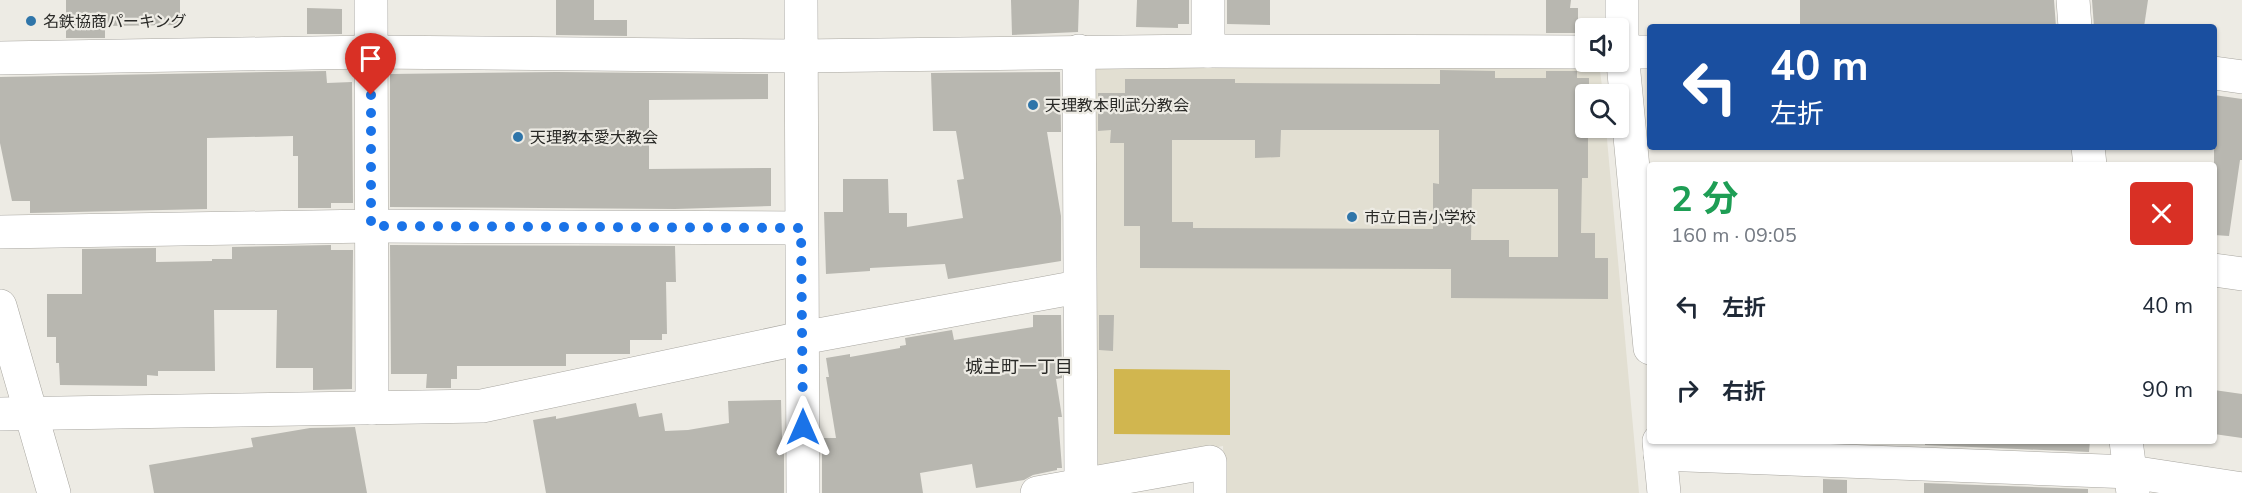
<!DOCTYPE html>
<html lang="ja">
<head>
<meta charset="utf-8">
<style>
  body { margin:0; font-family:"Nunito Sans","Noto Sans JP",sans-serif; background:#f6f6f7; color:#1f2937; height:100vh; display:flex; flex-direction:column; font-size:22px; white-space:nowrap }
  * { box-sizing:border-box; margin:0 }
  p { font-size:20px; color:#747a83 }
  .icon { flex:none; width:33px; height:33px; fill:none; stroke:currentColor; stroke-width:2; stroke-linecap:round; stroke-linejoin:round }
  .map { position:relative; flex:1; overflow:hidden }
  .panel { position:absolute; left:1647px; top:162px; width:570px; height:282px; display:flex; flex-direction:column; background:#fff; border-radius:6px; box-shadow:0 2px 4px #0004 }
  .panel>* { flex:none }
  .hud { position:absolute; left:1647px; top:24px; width:570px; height:126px; border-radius:6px; box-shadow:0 2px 4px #0004; background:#1a4fa0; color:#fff; overflow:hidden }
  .controls { position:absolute; left:1575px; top:18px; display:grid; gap:12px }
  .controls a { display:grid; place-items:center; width:54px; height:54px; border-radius:6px; background:#fff; box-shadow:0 2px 4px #0004; font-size:30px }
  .pin { position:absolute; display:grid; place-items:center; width:51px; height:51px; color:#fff; margin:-62px -26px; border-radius:50% 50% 50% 0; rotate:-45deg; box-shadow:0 0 6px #0007 }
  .pin .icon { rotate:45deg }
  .me { position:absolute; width:66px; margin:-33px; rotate:0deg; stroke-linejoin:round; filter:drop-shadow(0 0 4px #0008) }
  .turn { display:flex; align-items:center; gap:21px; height:126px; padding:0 24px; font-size:27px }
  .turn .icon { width:78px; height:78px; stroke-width:2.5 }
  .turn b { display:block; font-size:42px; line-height:51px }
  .round { display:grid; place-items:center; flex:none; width:63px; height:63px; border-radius:6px; background:#f6f6f7 }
  .head { display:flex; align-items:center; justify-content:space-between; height:102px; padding:0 24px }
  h1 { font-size:36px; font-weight:700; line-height:45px; color:#1e9e55 }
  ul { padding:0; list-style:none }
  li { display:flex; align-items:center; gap:18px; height:84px; padding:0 24px }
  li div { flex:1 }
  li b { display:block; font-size:22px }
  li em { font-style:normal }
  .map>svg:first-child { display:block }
</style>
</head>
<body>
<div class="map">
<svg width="2242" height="493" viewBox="0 0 2242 493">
  <rect width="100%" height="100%" fill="#edebe4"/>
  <!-- built -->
  <polygon fill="#e2dfd2" points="1594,64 1600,71 1603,94 1586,94 1586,128 1606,128 1639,493 1224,493 1223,446 1104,467 1090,462 1090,75 1098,66"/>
  <!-- water -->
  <polygon fill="#d1b64f" points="1114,369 1230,370 1230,435 1114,434"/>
  <!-- building -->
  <g fill="#b8b7b0" fill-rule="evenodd">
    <polygon points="66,0 180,0 180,25 105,26 105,38 66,38"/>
    <polygon points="556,0 594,0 594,20 627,20 627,36 556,35"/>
    <polygon points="1011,0 1079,0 1078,32 1012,35"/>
    <polygon points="1137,0 1189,0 1189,24 1178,24 1178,28 1136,27"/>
    <polygon points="1227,0 1270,0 1270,25 1227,24"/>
    <polygon points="1546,0 1571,0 1570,8 1578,8 1578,33 1546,33"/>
    <polygon points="1800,0 2054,0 2056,27 1924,24 1883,24 1883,26 1840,25 1840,27 1800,26"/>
    <polygon points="2092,0 2148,0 2144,27 2094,27"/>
    <polygon points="307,8 342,9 342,34 307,34"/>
    <path d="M1440,70l55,1v7h51v-7h31v7h12v16h-3v34h2v50h-6l-1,55h14v25h13v41l-157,-1v-29l-311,-1v-42h-16v-83h-14l1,-13 -13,1v-38h27v-14h110v4l205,1zM1281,130h158v54l-6,-1v46l-240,-1v-6h-21v-82h83v18l25,-1zM1472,189h86v68h-49v-17h-38z"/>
    <polygon points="326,71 327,83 352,82 353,203 331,203 331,208 298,208 298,156 293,156 293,136 207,138 207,209 30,213 30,201 12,201 0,143 0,77"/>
    <polygon points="556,72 768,74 768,99 649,100 649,169 771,168 771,206 675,209 390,207 390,74"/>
    <polygon points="1060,72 1061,132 1047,132 1061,216 1061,261 948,279 945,264 870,268 870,271 826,274 824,212 843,212 843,179 888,179 889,213 907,213 907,227 963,218 957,180 964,179 956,131 933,131 931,73"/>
    <polygon points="2214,95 2242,99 2242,160 2240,160 2229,236 2214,235"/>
    <polygon points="331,245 331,250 353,250 352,389 313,390 313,368 276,368 277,310 214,310 215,371 158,371 158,376 147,375 147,386 60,385 59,363 56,363 56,337 47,337 47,294 82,294 82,249 156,248 156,262 212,261 212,259 232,259 232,247"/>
    <polygon points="390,245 675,246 676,282 666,282 667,334 662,334 662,340 630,340 630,354 566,354 566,366 457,366 457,379 451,379 451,388 426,388 427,374 391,374"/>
    <polygon points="1033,315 1061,315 1062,378 1056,379 1062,417 1058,417 1062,468 1057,468 1057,470 1033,475 1024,480 976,488 972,464 920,473 923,493 822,493 822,438 836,438 826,377 829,377 826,358 850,354 850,357 900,348 900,346 906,345 905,338 952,330 954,340 1033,327"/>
    <polygon points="1099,315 1114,315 1113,351 1099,350"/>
    <polygon points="2214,390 2242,394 2242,438 2214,434"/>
    <polygon points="781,400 782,438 784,438 784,493 546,493 533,420 556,416 556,419 636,403 639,417 662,413 665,431 688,430 729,423 728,401"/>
    <polygon points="355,427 367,493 154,493 149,465 253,447 251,438 310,428"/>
    <polygon points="1925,441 2090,441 2089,452 1925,445"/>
    <polygon points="1823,479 1847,480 1847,493 1823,493"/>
    <polygon points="1924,483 2088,489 2088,493 1924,493"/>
  </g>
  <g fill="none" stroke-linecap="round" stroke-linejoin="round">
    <!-- minor casing -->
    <g stroke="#a8a6a0" stroke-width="34">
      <g id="minor">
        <polyline points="371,0 372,408"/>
        <polyline points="801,0 803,493"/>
        <polyline points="1208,0 1208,51"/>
        <polyline points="1622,0 1622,52 1650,348"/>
        <polyline points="2073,0 2075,27"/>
        <polyline points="1079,51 1081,485"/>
        <polyline points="1618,52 1650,52"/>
        <polyline points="0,58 371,52 801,56 1208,51 1586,52"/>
        <polyline points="2214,73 2242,77"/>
        <polyline points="2088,147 2090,165"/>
        <polyline points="0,232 371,226 801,228"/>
        <polyline points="2214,270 2242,274"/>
        <polyline points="0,414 482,406 802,338 1078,287"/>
        <polyline points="1659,441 1664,493"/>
        <polyline points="2126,441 2133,493"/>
        <polyline points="1660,454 2131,472 2242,489"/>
        <polyline points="1037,493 1210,462 1210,493"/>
      </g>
    </g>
    <!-- major casing -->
    <g stroke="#a8a6a0" stroke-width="34">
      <polyline id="major" points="0,306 54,493"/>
    </g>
    <!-- minor -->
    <use href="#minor" stroke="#fff" stroke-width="33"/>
    <!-- major -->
    <use href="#major" stroke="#fff" stroke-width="33"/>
  </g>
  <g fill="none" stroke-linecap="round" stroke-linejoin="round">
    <!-- route -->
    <polyline stroke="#1a73e8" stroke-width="10" stroke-dasharray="0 18" points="371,95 371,226 801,228 803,427"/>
  </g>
  <!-- markers -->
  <g fill="#2f75a9" stroke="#edebe4" stroke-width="2">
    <circle cx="31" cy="21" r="6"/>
    <circle cx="1033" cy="105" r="6"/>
    <circle cx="518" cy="137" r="6"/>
    <circle cx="1352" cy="217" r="6"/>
  </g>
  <g text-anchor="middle" stroke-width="4.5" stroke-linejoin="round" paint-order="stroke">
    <!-- poi labels -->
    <g font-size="16" fill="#2a2a27" stroke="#edebe4" text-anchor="start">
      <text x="43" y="27">名鉄協商パーキング</text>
      <text x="1045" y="111">天理教本則武分教会</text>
      <text x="530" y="143">天理教本愛大教会</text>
      <text x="1364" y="223">市立日吉小学校</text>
    </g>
    <!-- neighbourhood labels -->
    <g font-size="18" fill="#2a2a27" stroke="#edebe4">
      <text x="1019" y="373">城主町一丁目</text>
    </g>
  </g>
</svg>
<div class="controls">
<a><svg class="icon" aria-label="sound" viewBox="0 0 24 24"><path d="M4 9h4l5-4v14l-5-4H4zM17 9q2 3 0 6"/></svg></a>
<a><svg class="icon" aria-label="search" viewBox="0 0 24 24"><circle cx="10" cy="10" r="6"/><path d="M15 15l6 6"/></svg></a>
</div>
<div class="pin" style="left:371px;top:95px;background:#d93025"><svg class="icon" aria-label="arrive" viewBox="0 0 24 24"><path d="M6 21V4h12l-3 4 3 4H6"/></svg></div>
<svg class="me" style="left:803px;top:427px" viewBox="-20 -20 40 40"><path d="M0-17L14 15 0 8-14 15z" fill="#1a73e8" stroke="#fff" stroke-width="4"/></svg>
<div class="hud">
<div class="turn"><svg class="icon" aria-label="left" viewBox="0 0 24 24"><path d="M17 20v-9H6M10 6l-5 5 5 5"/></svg><div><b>40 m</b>左折</div></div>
</div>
<section class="panel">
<div class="head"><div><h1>2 分</h1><p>160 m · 09:05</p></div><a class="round" style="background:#d93025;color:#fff"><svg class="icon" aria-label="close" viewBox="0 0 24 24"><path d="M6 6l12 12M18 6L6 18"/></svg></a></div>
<ul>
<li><svg class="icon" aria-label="left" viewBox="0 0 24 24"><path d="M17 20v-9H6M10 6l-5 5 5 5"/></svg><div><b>左折</b></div><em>40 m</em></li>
<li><svg class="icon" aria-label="right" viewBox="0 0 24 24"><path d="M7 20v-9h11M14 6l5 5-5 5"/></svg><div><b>右折</b></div><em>90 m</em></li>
</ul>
</section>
</div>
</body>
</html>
